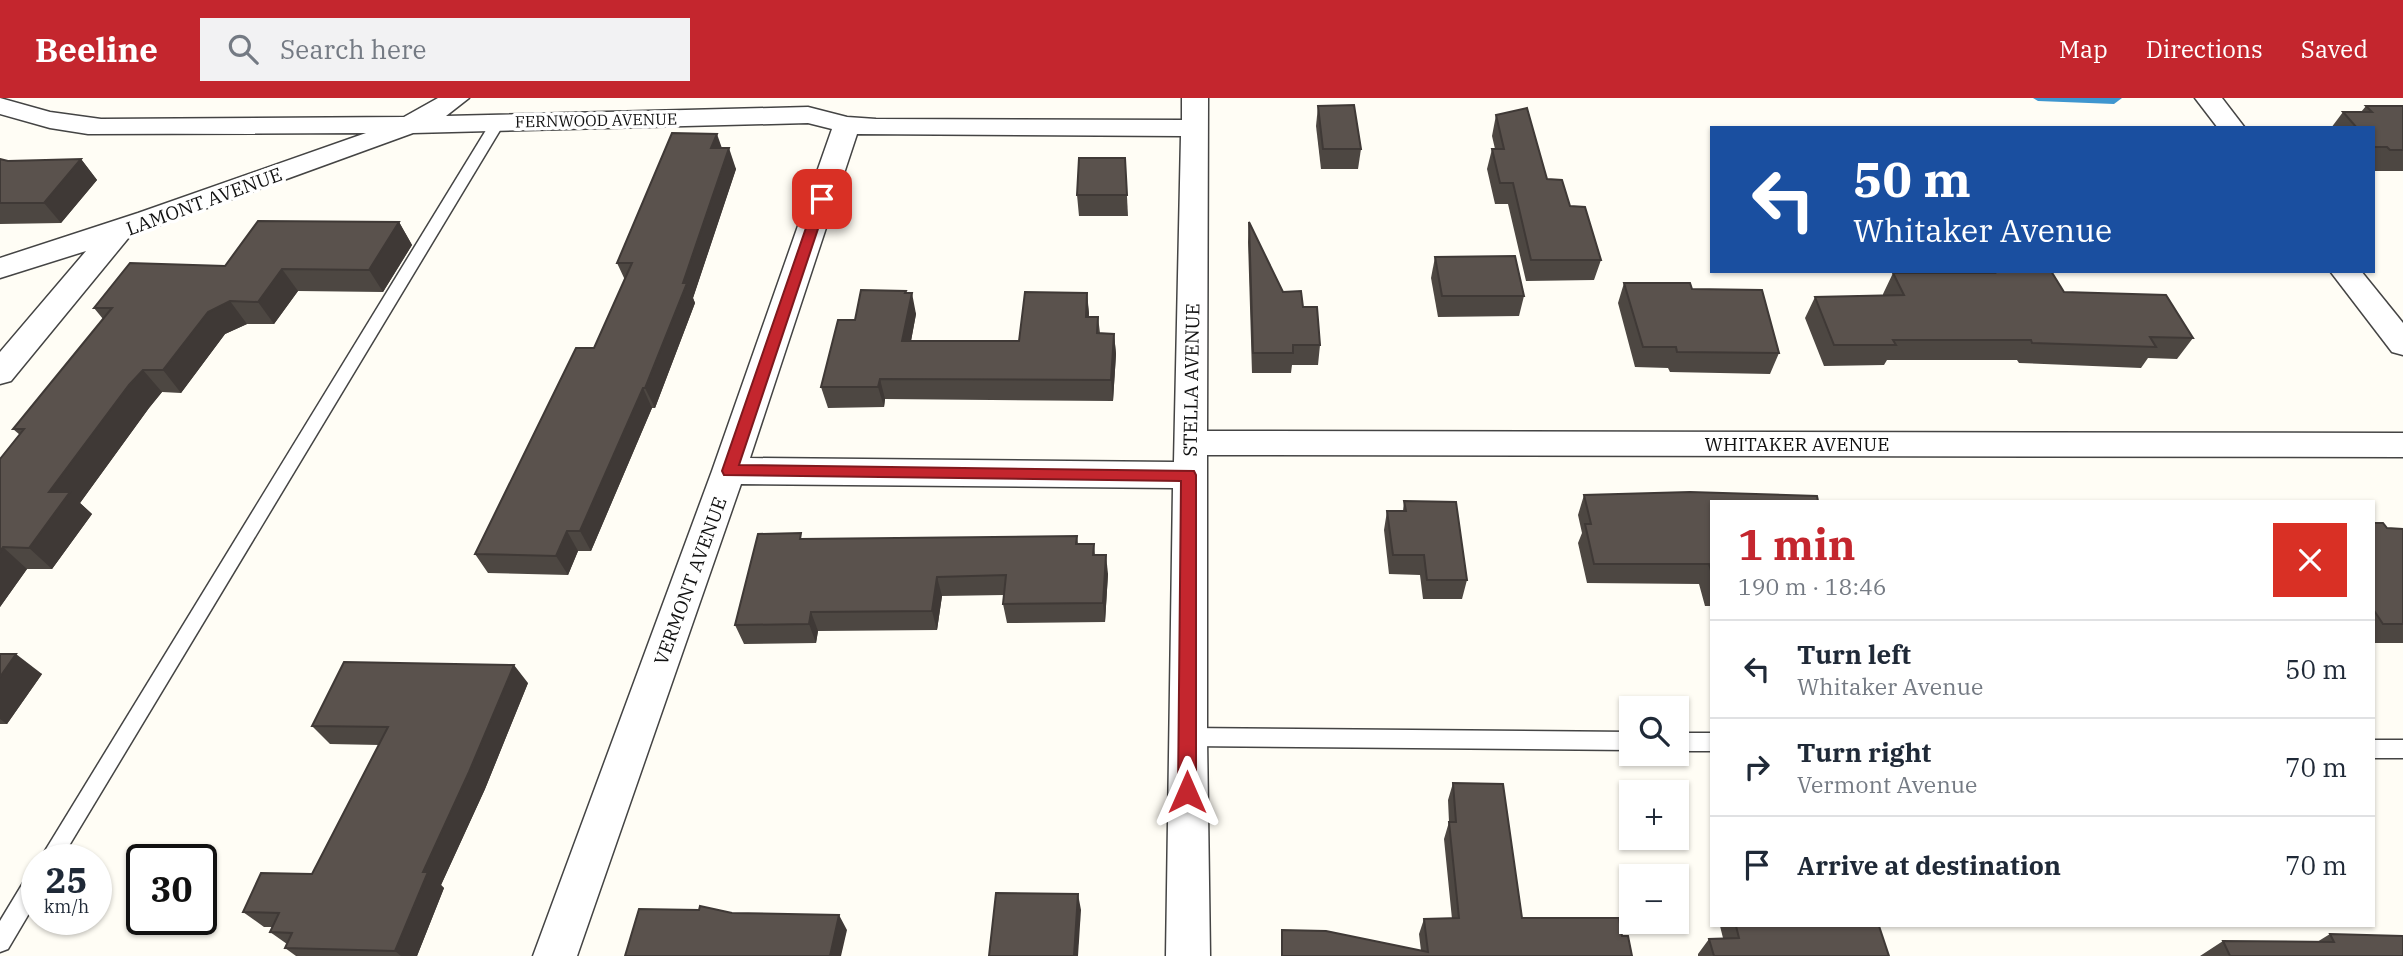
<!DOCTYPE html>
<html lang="en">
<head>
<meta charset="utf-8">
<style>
  body { margin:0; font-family:"IBM Plex Serif",serif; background:#f2f2f3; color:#1f2937; height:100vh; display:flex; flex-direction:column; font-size:26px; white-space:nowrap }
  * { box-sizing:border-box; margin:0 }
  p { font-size:23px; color:#747a83 }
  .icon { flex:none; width:38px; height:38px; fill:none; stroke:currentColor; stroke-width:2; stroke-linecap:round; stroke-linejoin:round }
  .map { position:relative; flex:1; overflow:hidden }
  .drawer { position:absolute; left:1710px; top:402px; width:665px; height:427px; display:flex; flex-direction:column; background:#fff; border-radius:0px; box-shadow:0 2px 5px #0004 }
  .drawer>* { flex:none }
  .hud { position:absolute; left:1710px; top:28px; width:665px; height:147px; border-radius:0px; box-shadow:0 2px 5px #0004; background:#1a4fa0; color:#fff; overflow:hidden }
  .buttons { position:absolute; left:1619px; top:598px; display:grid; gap:14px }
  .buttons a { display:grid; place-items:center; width:70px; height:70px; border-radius:0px; background:#fff; box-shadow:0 2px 5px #0004; font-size:35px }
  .speed { position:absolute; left:21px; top:746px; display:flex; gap:14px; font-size:35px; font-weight:700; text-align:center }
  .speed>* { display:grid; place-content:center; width:91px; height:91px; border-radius:50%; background:#fff; box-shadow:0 2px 5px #0004; line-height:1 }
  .speed small { font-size:18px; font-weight:400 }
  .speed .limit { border:4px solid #111; border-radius:10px; background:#fff; color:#111 }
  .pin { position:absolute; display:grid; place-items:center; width:60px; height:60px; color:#fff; margin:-30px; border-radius:14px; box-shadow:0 4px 10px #0006 }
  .me { position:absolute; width:77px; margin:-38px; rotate:0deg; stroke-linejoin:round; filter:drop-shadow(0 0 5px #0008) }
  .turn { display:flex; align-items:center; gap:24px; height:147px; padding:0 28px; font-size:32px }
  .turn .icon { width:91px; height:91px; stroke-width:2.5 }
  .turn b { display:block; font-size:49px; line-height:60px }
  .round { display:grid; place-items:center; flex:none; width:74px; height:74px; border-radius:0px; background:#f2f2f3 }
  .headline { display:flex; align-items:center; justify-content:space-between; height:119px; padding:0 28px }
  h1 { font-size:42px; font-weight:800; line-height:52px; color:#c4262e }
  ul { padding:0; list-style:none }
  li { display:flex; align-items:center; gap:21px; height:98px; padding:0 28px; border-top:2px solid #e0e1e3 }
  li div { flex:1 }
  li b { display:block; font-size:26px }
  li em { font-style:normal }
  header { display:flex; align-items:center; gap:42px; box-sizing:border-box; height:98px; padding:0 35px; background:#c4262e; color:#fff }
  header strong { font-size:33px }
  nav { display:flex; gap:38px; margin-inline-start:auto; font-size:24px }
  .search { width:490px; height:63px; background:#f2f2f3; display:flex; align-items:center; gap:18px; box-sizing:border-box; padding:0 24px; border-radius:0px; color:#747a83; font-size:26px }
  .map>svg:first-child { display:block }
</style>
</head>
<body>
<header>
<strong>Beeline</strong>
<div class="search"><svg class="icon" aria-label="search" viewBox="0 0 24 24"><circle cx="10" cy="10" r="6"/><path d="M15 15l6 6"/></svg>Search here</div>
<nav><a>Map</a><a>Directions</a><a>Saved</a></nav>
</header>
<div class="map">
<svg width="2403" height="858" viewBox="0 0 2403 858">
  <rect width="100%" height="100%" fill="#fffdf5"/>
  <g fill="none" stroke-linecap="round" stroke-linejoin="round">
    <!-- stream -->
    <polygon fill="#3f96cf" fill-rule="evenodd" points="2033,0 2122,0 2114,6 2038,3"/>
    <!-- service casing -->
    <g stroke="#444" stroke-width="3">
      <g id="service">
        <polygon points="498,20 505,24 61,761 40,761 491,24"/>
        <polygon points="1187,630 1631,634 1631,652 1187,648 1180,645 1177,639 1180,633"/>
        <rect x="1676" y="635" width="36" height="18"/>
        <rect x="2373" y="642" width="30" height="18"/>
        <polygon points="37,772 37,802 8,851 0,854 0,823 29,775"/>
      </g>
    </g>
    <!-- minor casing -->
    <g stroke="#444" stroke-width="3">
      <g id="minor">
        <path d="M0,0l50,14 51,7 303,-2 34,-19h31l-23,18 362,-9 39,10 29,2 306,1v-22h26l-1,333 1196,2v24l-1196,-2v282l3,219h-44l7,-468 -432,-4 -164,472h-44l179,-485 120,-342 -24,-6 -395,10 -283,103 -119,145 -11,3v-32l86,-101 -86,27v-20l138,-45 228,-80 -278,1 -38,-6 -50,-14zM857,36l324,2 -7,326 -424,-4z"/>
        <polygon points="2195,0 2222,0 2245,30 2218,30"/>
        <polygon points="2330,173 2361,173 2403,225 2403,257 2392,254"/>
      </g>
    </g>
    <!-- service -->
    <use href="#service" fill="#fff" fill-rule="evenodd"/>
    <!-- minor -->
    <use href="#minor" fill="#fff" fill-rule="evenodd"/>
  </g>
  <!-- wall -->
  <g fill="#4d4742">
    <polygon points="1318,8 1361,51 1358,71 1321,71 1316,28"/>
    <polygon points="2366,8 2403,8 2403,73 2373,73 2373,30 2331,30 2343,14 2361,14"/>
    <polygon points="1496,17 1547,81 1570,108 1601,162 1594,182 1526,183 1508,106 1495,106 1487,71 1492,51 1495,51 1492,38"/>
    <polygon points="722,50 736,71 693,200 695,205 655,310 652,310 591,453 578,453 568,477 488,475 475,456 594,250 625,182 617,165"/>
    <polygon points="1125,60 1128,118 1079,118 1077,97"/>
    <polygon points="0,61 8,63 81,61 97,82 61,125 0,126"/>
    <polygon points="399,124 412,147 383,194 298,193 274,226 247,226 225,236 181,295 162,294 149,310 80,405 92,416 52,471 27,471 0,509 0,361 20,337 13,331 103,221 94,210 225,168"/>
    <polygon points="1249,124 1283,194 1303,209 1320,247 1318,267 1292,267 1291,275 1252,275 1248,144"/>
    <polygon points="1435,159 1524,198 1519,218 1438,219 1431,180"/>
    <polygon points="1971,173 2051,173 2064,194 2193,240 2177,261 2148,260 2141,270 2019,265 2017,262 1887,262 1884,267 1824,268 1805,220 1815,199 1883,197 1883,196 1893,175 1972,175"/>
    <polygon points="1624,185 1692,191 1779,255 1770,276 1670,274 1668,270 1635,269 1618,205"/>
    <polygon points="906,195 916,216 911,243 1019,243 1087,195 1089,219 1098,219 1100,235 1114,236 1116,256 1113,303 885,301 884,309 828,310 821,289 855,222"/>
    <polygon points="1584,397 1712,404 1712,508 1705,508 1699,486 1587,485 1578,445 1582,435 1578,417"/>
    <polygon points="1404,403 1467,482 1462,501 1423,501 1420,477 1389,476 1384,432 1387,413 1403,413"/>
    <polygon points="2373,425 2387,430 2403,431 2403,545 2373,545"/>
    <polygon points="1077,438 1078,446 1094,446 1095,457 1108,476 1105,524 1007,525 1003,506 1004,497 942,498 937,532 818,533 816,545 744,546 735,527 803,441"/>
    <polygon points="0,556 42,576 7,626 0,626"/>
    <polygon points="528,585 485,691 441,787 444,790 417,858 296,858 285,850 287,846 270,834 272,829 264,829 243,814 312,776 379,647 330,646 312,628"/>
    <polygon points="1453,685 1522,820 1622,838 1632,858 1281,858 1282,832 1421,853 1419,836 1424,821 1452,821 1444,741 1449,724 1448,702"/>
    <polygon points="1720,828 1879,828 1889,858 1698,858 1698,856 1709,841 1723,840"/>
    <polygon points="2330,836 2403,858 2200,858 2223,843 2317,844"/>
  </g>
  <!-- shaded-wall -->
  <g fill="#3f3936">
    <polygon points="717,36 724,56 711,50"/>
    <polygon points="729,50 736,71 693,200 695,205 655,310 645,290"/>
    <polygon points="81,61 97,82 61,125 44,105"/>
    <polygon points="399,124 412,147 383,194 369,172"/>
    <polygon points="282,171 298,193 274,226 258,204"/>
    <polygon points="906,193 909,208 912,195 916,216 907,264 902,243"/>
    <polygon points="1087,195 1089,215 1087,239 1086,219"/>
    <polygon points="230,203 247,226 225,236 181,295 163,272 208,214"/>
    <polygon points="1114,236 1116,256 1113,303 1111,282"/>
    <polygon points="143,272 162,294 149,310 80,405 92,416 52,471 29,450 49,394 129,287"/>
    <polygon points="880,281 885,301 884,309 878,289"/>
    <polygon points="643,290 652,310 591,453 580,433"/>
    <polygon points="567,433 578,453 568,477 556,458"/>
    <polygon points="3,449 27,471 0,509 0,454"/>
    <polygon points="1106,457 1108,476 1105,524 1103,505"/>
    <polygon points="937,479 942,498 937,532 932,513"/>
    <polygon points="811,514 818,533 816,545 809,526"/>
    <polygon points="16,556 42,576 7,626 0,621 0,579"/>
    <polygon points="514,567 528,585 485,691 441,787 444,790 417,858 401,858 395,853 423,774"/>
    <polygon points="1078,796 1081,812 1078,858 1074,858"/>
    <polygon points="839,817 847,832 841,858 830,858"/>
  </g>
  <!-- building -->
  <g fill="#5a524d" stroke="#3f3936" stroke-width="2">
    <polygon points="1354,7 1361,51 1323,51 1318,8"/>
    <polygon points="2366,8 2403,8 2403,52 2390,52 2387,49 2373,49 2373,30 2357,30 2343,14 2372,14"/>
    <polygon points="1527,10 1547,81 1562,82 1570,108 1585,109 1601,162 1531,162 1513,85 1500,85 1492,51 1504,51 1496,17"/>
    <polygon points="672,35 717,36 711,50 729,50 683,185 687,185 645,290 643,290 580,433 567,433 556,458 475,456 576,250 594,250 632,165 617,165"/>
    <polygon points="1079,60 1125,60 1127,97 1077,97"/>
    <polygon points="0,61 8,63 81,61 44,105 0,105"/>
    <polygon points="258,123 399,124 369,172 282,171 258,204 230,203 208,214 163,272 143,272 129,287 49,394 70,394 29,450 3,449 0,454 0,361 24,331 13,331 112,210 94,210 130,165 225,168"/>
    <polygon points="1249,124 1283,194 1301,193 1303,209 1317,209 1320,247 1293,247 1293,255 1253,255"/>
    <polygon points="1515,158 1524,198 1442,198 1435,159"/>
    <polygon points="1994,173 2051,173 2064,194 2166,197 2193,240 2150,239 2156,249 2032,245 2031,242 1893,242 1896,247 1834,247 1815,199 1904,197 1893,175 1995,175"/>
    <polygon points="1624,185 1690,185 1692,191 1762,192 1779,255 1677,254 1676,249 1643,249"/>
    <polygon points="861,192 906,193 905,195 912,195 902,243 1019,243 1025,194 1087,195 1086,219 1098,219 1097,235 1114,236 1111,282 880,281 878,289 821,289 838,222 855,222"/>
    <polygon points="1690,394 1817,398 1818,403 1904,404 1712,404 1712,476 1709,466 1594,466 1585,426 1591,426 1584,397"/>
    <polygon points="1404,403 1456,404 1467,482 1427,482 1424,457 1393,457 1387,413 1406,413"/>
    <polygon points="2373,425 2383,425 2387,430 2403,431 2403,526 2383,526 2373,511"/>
    <polygon points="801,435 800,441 1077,438 1076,446 1094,446 1093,457 1106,457 1103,505 1003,506 1006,477 937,479 932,513 811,514 809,526 735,527 758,436"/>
    <polygon points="0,556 16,556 0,579"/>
    <polygon points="344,564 514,567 469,674 423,774 428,774 395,853 285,850 292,835 270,834 279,815 243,814 261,775 312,776 388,629 312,628"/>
    <polygon points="1453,685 1503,686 1522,820 1619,820 1622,838 1628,838 1632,858 1282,858 1282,832 1326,833 1428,854 1424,821 1459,820 1449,724 1456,724"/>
    <polygon points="996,795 1078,796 1074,858 989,858"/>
    <polygon points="700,808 732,815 839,817 830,858 625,858 639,811 699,812"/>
    <polygon points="1736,828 1879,828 1889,858 1714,858 1709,841 1739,840"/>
    <polygon points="2330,836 2403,838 2403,858 2230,858 2223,843 2334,844"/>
  </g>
  <!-- route -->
  <polygon fill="#c4262e" stroke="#7f191e" stroke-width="2" points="822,97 828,101 739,367 1194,373 1196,377 1196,694 1193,699 1187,702 1180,699 1178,694 1181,383 724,377 722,373 816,101"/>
  <g text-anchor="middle" stroke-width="7" stroke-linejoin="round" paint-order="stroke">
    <!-- far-street labels -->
    <g font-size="16" fill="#111" stroke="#fff">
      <text transform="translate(596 22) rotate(-1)" y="6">FERNWOOD AVENUE</text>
    </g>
    <!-- street labels -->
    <g font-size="19" fill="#111" stroke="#fff">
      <text transform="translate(204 103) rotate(-20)" y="7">LAMONT AVENUE</text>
      <text transform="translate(1191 282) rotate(-89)" y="7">STELLA AVENUE</text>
      <text x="1797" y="353">WHITAKER AVENUE</text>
      <text transform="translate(690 483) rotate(-70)" y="7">VERMONT AVENUE</text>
    </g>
  </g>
</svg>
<div class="buttons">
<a><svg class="icon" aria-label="search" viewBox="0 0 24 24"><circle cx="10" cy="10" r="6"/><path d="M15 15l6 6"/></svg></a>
<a>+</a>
<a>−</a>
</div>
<div class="speed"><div>25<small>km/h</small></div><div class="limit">30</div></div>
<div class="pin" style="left:822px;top:101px;background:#d93025"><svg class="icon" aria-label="arrive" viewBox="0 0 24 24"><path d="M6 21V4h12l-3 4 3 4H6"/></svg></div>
<svg class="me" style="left:1187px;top:694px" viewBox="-20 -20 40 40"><path d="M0-17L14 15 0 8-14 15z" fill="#c4262e" stroke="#fff" stroke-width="4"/></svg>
<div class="hud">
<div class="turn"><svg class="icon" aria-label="left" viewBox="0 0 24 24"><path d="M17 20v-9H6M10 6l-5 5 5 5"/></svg><div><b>50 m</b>Whitaker Avenue</div></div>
</div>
<section class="drawer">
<div class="headline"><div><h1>1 min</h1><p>190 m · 18:46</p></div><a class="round" style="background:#d93025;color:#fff"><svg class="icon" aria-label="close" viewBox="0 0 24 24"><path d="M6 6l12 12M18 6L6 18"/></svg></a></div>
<ul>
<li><svg class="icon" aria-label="left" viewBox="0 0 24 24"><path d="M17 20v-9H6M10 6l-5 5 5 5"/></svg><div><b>Turn left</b><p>Whitaker Avenue</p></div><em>50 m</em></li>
<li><svg class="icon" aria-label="right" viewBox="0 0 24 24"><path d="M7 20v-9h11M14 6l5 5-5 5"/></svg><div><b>Turn right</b><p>Vermont Avenue</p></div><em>70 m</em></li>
<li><svg class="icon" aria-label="arrive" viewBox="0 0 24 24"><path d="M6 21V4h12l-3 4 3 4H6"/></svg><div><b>Arrive at destination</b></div><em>70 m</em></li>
</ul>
</section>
</div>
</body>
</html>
